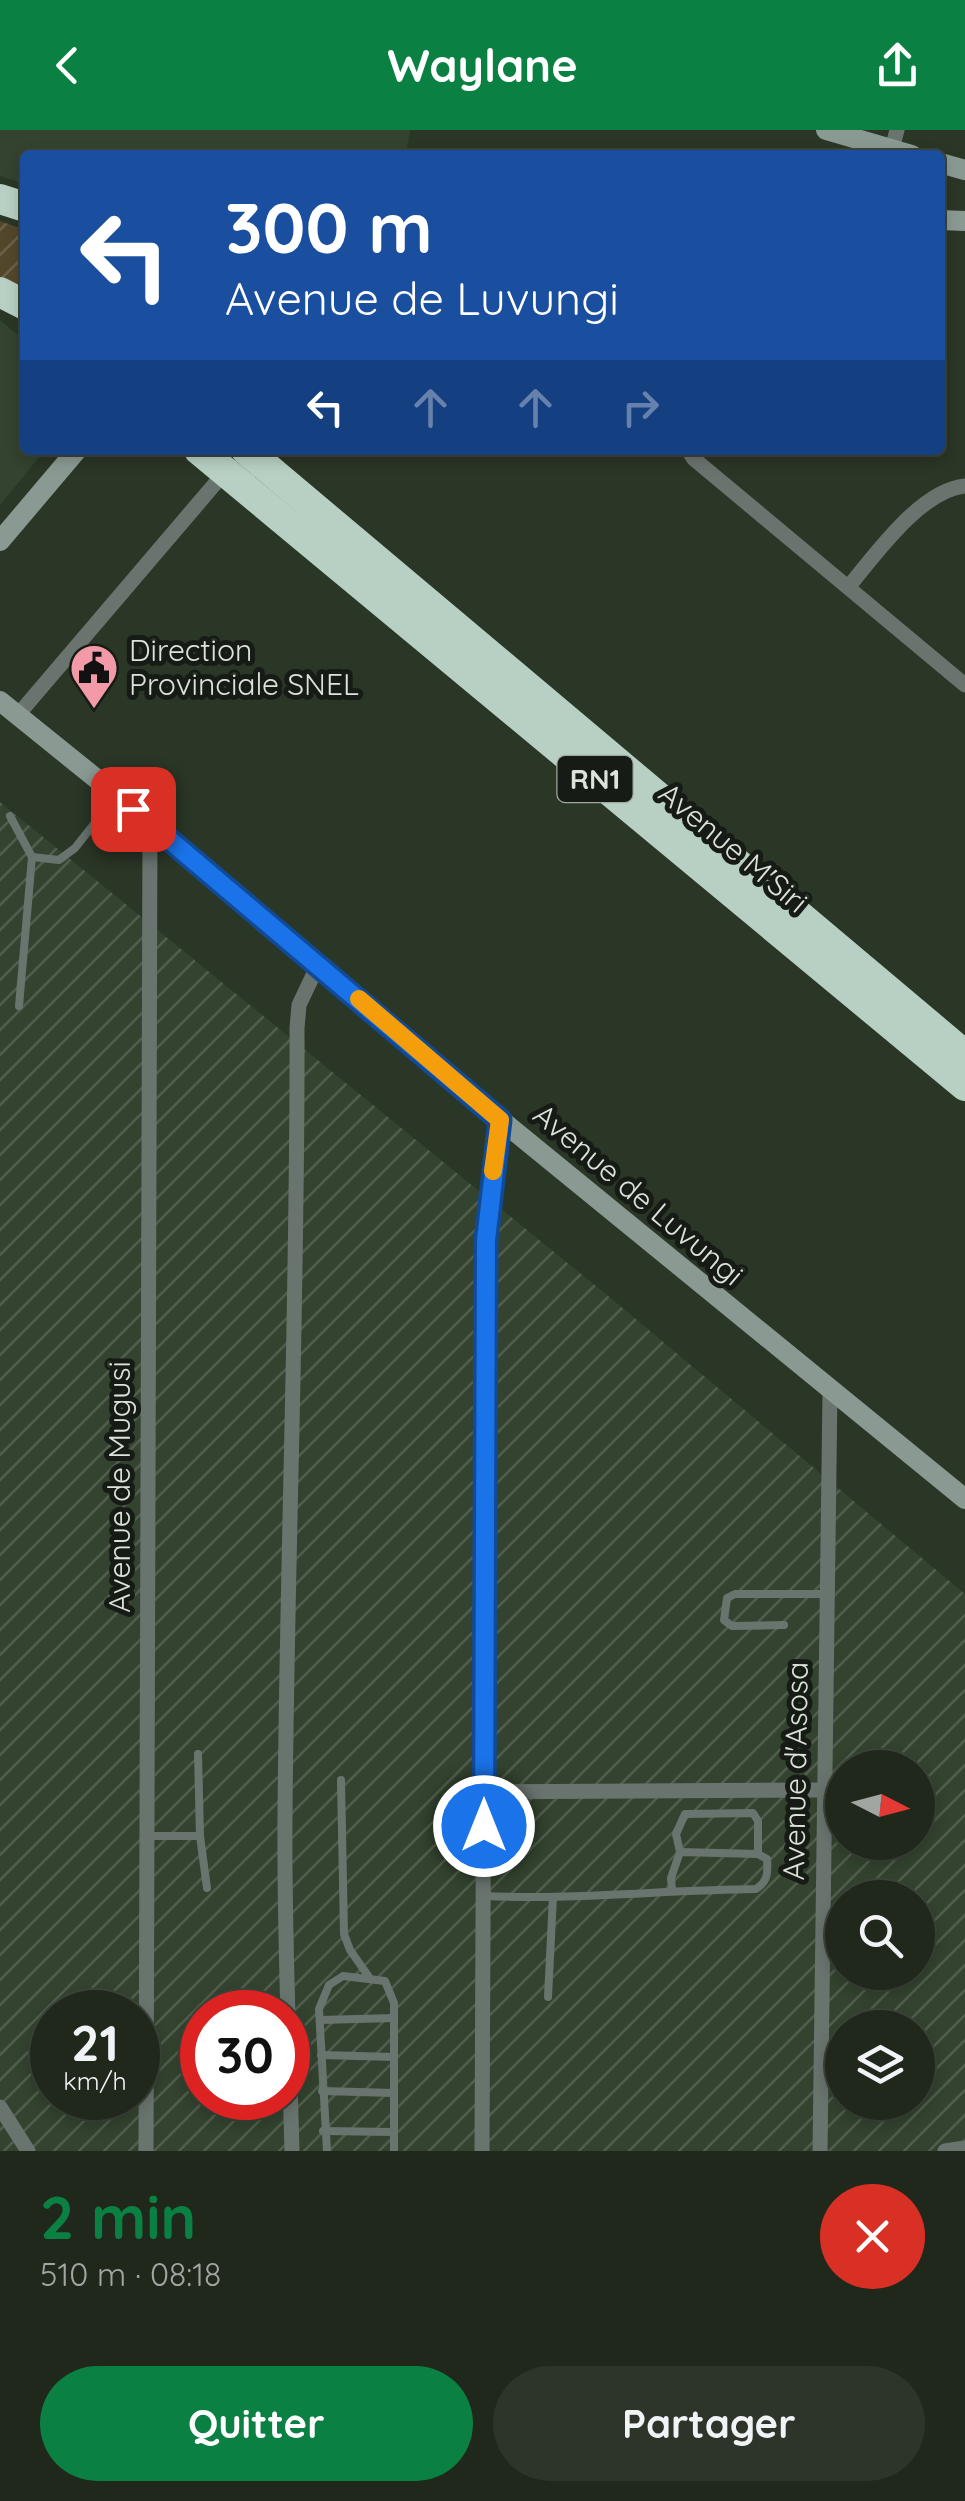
<!DOCTYPE html>
<html lang="fr">
<head>
<meta charset="utf-8">
<style>
  body { margin:0; font-family:Quicksand,sans-serif; background:#2d3429; color:#f1f3f6; height:100vh; display:flex; flex-direction:column; font-size:38px; white-space:nowrap }
  * { box-sizing:border-box; margin:0 }
  p { font-size:32px; color:#a2a6a3 }
  .icon { flex:none; width:55px; height:55px; fill:none; stroke:currentColor; stroke-width:2; stroke-linecap:round; stroke-linejoin:round }
  .map { position:relative; height:2021px; overflow:hidden }
  .side { display:flex; flex-direction:column; background:#20281c; flex:1 }
  .side>* { flex:none }
  .hud { position:absolute; left:20px; top:20px; width:925px; height:305px; border-radius:10px; box-shadow:0 5px 15px #0003,0 0 0 2px #3d443b; background:#1a4fa0; color:#fff; overflow:hidden }
  .needle { width:65px; rotate:96deg }
  .fabs { position:absolute; left:825px; top:1620px; display:grid; gap:20px }
  .fabs a { display:grid; place-items:center; width:110px; height:110px; border-radius:50%; background:#20281c; box-shadow:0 5px 15px #0003,0 0 0 2px #3d443b; font-size:50px }
  .speed { position:absolute; left:30px; top:1860px; display:flex; gap:20px; font-size:50px; font-weight:700; text-align:center }
  .speed>* { display:grid; place-content:center; width:130px; height:130px; border-radius:50%; background:#20281c; box-shadow:0 5px 15px #0003,0 0 0 2px #3d443b; line-height:1 }
  .speed small { font-size:25px; font-weight:400 }
  .speed .limit { border:15px solid #d22; background:#fff; color:#111 }
  .pin { position:absolute; display:grid; place-items:center; width:85px; height:85px; color:#fff; margin:-42px; border-radius:20px; box-shadow:0 5px 15px #0006 }
  .me { position:absolute; width:110px; margin:-55px; rotate:0deg; stroke-linejoin:round; filter:drop-shadow(0 0 8px #0008) }
  .turn { display:flex; align-items:center; gap:35px; height:210px; padding:0 40px; font-size:45px }
  .turn .icon { width:130px; height:130px; stroke-width:2.5 }
  .turn b { display:block; font-size:70px; line-height:85px }
  .lanes { display:flex; align-items:center; height:95px; padding:0 40px; background:#0003; justify-content:center; gap:50px; direction:ltr }
  .lanes .off { opacity:.35 }
  .round { display:grid; place-items:center; flex:none; width:105px; height:105px; border-radius:52px; background:#2d3429 }
  .summary { display:flex; align-items:center; justify-content:space-between; height:170px; padding:0 40px }
  h1 { font-size:60px; font-weight:700; line-height:75px; color:#0b8043 }
  .primary-button { display:flex; gap:20px; margin-top:auto; padding:20px 40px }
  .primary-button a { flex:1; height:115px; border-radius:60px; background:#0b8043; color:#fff; font-size:40px; font-weight:700; line-height:115px; text-align:center }
  .primary-button a+a { background:#2d3429; color:#f1f3f6 }
  header { display:flex; justify-content:space-between; align-items:center; height:130px; padding:0 40px; background:#0b8043; color:#fff; font-size:45px; font-weight:700 }
  .map>svg:first-child { display:block }
</style>
</head>
<body>
<header><svg class="icon" aria-label="back" viewBox="0 0 24 24"><path d="M15 5l-7 7 7 7"/></svg>Waylane<svg class="icon" aria-label="share" viewBox="0 0 24 24"><path d="M12 15V3M7 8l5-5 5 5M5 13v7h14v-7"/></svg></header>
<div class="map">
<svg width="965" height="2021" viewBox="0 0 965 2021">
  <defs>
    <pattern id="industrial-furrows" width="10" height="10" patternUnits="userSpaceOnUse" patternTransform="scale(2.5)"><rect width="10" height="10" fill="#33432f"/><path d="M-1 1l2-2M0 10L10 0M9 11l2-2" fill="none" stroke="#505e4d"/></pattern>
    <pattern id="garden-furrows" width="10" height="10" patternUnits="userSpaceOnUse" patternTransform="scale(2.5)"><rect width="10" height="10" fill="#53472b"/><path d="M-1 1l2-2M0 10L10 0M9 11l2-2" fill="none" stroke="#6b6149"/></pattern>
  </defs>
  <rect width="100%" height="100%" fill="#2a3626"/>
  <!-- built -->
  <g fill="#33432f">
    <polygon points="0,0 410,0 406,25 25,25 25,54 0,46"/>
    <polygon points="0,190 25,211 25,320 45,320 0,375"/>
  </g>
  <!-- industrial -->
  <path fill="url(#industrial-furrows)" fill-rule="evenodd" d="M0,672l607,493 358,299v557h-965zM842,1638h76v74h-76zM842,1768h76v74h-76zM52,1882h86v86h-86zM202,1882h86v86h-86zM842,1898h76v74h-76z"/>
  <!-- garden -->
  <polygon fill="url(#garden-furrows)" points="0,91 25,100 25,160 0,152"/>
  <g fill="none" stroke-linecap="round" stroke-linejoin="round">
    <!-- lane -->
    <g stroke="#6a746f" stroke-width="8">
      <polyline points="10,686 32,727 59,730 75,718 117,665"/>
      <polyline points="19,876 32,727"/>
      <polyline points="784,1495 732,1496 724,1490 727,1468 735,1464 826,1464"/>
      <polyline points="198,1624 200,1706 207,1758"/>
      <polyline points="341,1650 344,1804 350,1820 369,1847"/>
      <polyline points="148,1706 200,1706"/>
      <polyline points="680,1722 676,1704 685,1684 753,1683 758,1691 758,1724"/>
      <path d="M484,1766c90,4 181,-6 272,-7 12,-8 12,-16 11,-30l-9,-5 -78,-2 -9,26 1,12"/>
      <polyline points="548,1867 553,1767"/>
      <polyline points="320,1890 394,1888"/>
      <polyline points="321,1925 394,1927"/>
      <polyline points="322,1961 394,1963"/>
      <polyline points="323,2001 394,2002"/>
      <polyline points="327,2021 319,1879 329,1855 343,1846 385,1851 394,1873 394,2021"/>
    </g>
    <!-- street -->
    <g stroke="#6a746f" stroke-width="15">
      <polyline points="892,19 897,0"/>
      <polyline points="688,320 694,329 965,555"/>
      <path d="M849,456c27,-32 72,-96 116,-100"/>
      <polyline points="17,586 225,342"/>
      <polyline points="484,1662 823,1660"/>
      <polyline points="0,1977 28,2021"/>
      <polyline points="146,2021 150,692"/>
      <path d="M292,2021c-3,-111 -8,-223 -7,-334 2,-263 13,-526 12,-789l2,-23 19,-40"/>
      <polyline points="482,2021 486,1110 501,990"/>
      <polyline points="820,2021 830,1261"/>
      <polyline points="945,2021 965,2018"/>
    </g>
    <!-- secondary -->
    <g stroke="#8a9a92" stroke-width="20">
      <polyline points="826,0 912,25"/>
      <polyline points="940,33 965,40"/>
      <polyline points="940,90 965,91"/>
      <polyline points="0,411 77,320"/>
      <polyline points="0,571 150,692 501,990 965,1369"/>
    </g>
    <!-- highway -->
    <g stroke="#b8d0c4" stroke-width="30">
      <polyline points="0,69 25,77"/>
      <polyline points="0,162 25,175"/>
      <polyline points="199,320 965,956"/>
      <polyline points="246,320 965,925"/>
    </g>
  </g>
  <g fill="none" stroke-linecap="round" stroke-linejoin="round">
    <!-- route casing -->
    <g stroke="#114b97" stroke-width="25">
      <polyline id="route" points="133,679 500,990 486,1110 484,1696"/>
    </g>
    <!-- route -->
    <use href="#route" stroke="#1a73e8" stroke-width="18"/>
    <!-- slow -->
    <polyline stroke="#f59e0b" stroke-width="18" points="359,869 500,990 493,1041"/>
  </g>
  <!-- icons -->
  <defs>
    <g id="civic-pin" transform="scale(2.5)"><path d="M0 17L-7.5 6A9.5 9.5 0 1 1 7.5 6Z" fill="#f39aa8" stroke="#161b15"/><path d="M-.6-6.5H3V-4.5H.6V-3L4-1V1h2V6H-6V1h2V-1L-.6-3ZM-1.2 2.5V6h2.4V2.5Z" fill="#111"/></g>
  </defs>
  <g fill-rule="evenodd">
    <use href="#civic-pin" x="94" y="538"/>
  </g>
  <g text-anchor="middle" stroke-width="10" stroke-linejoin="round" paint-order="stroke">
    <!-- shield labels -->
    <rect fill="#161b15" stroke="#a1a89f" stroke-width="2.5" x="557.5" y="626" width="75" height="46" rx="8"/>
    <g font-size="28" font-weight="bold" fill="#dce4da">
      <text x="595" y="659">RN1</text>
    </g>
    <!-- poi labels -->
    <g font-size="30" fill="#dce4da" stroke="#161b15" text-anchor="start">
      <text x="129" y="531">Direction<tspan x="129" dy="34">Provinciale SNEL</tspan></text>
    </g>
    <!-- street labels -->
    <g font-size="30" fill="#dce4da" stroke="#161b15">
      <text transform="translate(733 718) rotate(40)" y="10">Avenue M'Siri</text>
      <text transform="translate(638 1065) rotate(40)" y="10">Avenue de Luvungi</text>
      <text transform="translate(120 1357) rotate(-90)" y="10">Avenue de Mugusi</text>
      <text transform="translate(796 1641) rotate(-89)" y="10">Avenue d'Asosa</text>
    </g>
  </g>
</svg>
<div class="fabs">
<a><svg class="needle" viewBox="-14 -14 28 28"><path d="M0-13l5 13h-10z" fill="#e53935"/><path d="M0 13l5-13h-10z" fill="#a2a6a3"/></svg></a>
<a><svg class="icon" aria-label="search" viewBox="0 0 24 24"><circle cx="10" cy="10" r="6"/><path d="M15 15l6 6"/></svg></a>
<a><svg class="icon" aria-label="layers" viewBox="0 0 24 24"><path d="M12 4l9 5-9 5-9-5zM3 14l9 5 9-5"/></svg></a>
</div>
<div class="speed"><div>21<small>km/h</small></div><div class="limit">30</div></div>
<div class="pin" style="left:133px;top:679px;background:#d93025"><svg class="icon" aria-label="arrive" viewBox="0 0 24 24"><path d="M6 21V4h12l-3 4 3 4H6"/></svg></div>
<svg class="me" style="left:484px;top:1696px" viewBox="-20 -20 40 40"><circle r="17" fill="#1a73e8" stroke="#fff" stroke-width="3"/><path d="M0-11L8 9 0 5-8 9z" fill="#fff"/></svg>
<div class="hud">
<div class="turn"><svg class="icon" aria-label="left" viewBox="0 0 24 24"><path d="M17 20v-9H6M10 6l-5 5 5 5"/></svg><div><b>300 m</b>Avenue de Luvungi</div></div>
<div class="lanes"><svg class="icon" aria-label="left" viewBox="0 0 24 24"><path d="M17 20v-9H6M10 6l-5 5 5 5"/></svg><svg class="icon off" aria-label="ahead" viewBox="0 0 24 24"><path d="M12 20V5M6 11l6-6 6 6"/></svg><svg class="icon off" aria-label="ahead" viewBox="0 0 24 24"><path d="M12 20V5M6 11l6-6 6 6"/></svg><svg class="icon off" aria-label="right" viewBox="0 0 24 24"><path d="M7 20v-9h11M14 6l5 5-5 5"/></svg></div>
</div>
</div>
<section class="side">
<div class="summary"><div><h1>2 min</h1><p>510 m · 08:18</p></div><a class="round" style="background:#d93025;color:#fff"><svg class="icon" aria-label="close" viewBox="0 0 24 24"><path d="M6 6l12 12M18 6L6 18"/></svg></a></div>
<div class="primary-button"><a>Quitter</a><a>Partager</a></div>
</section>
</body>
</html>
